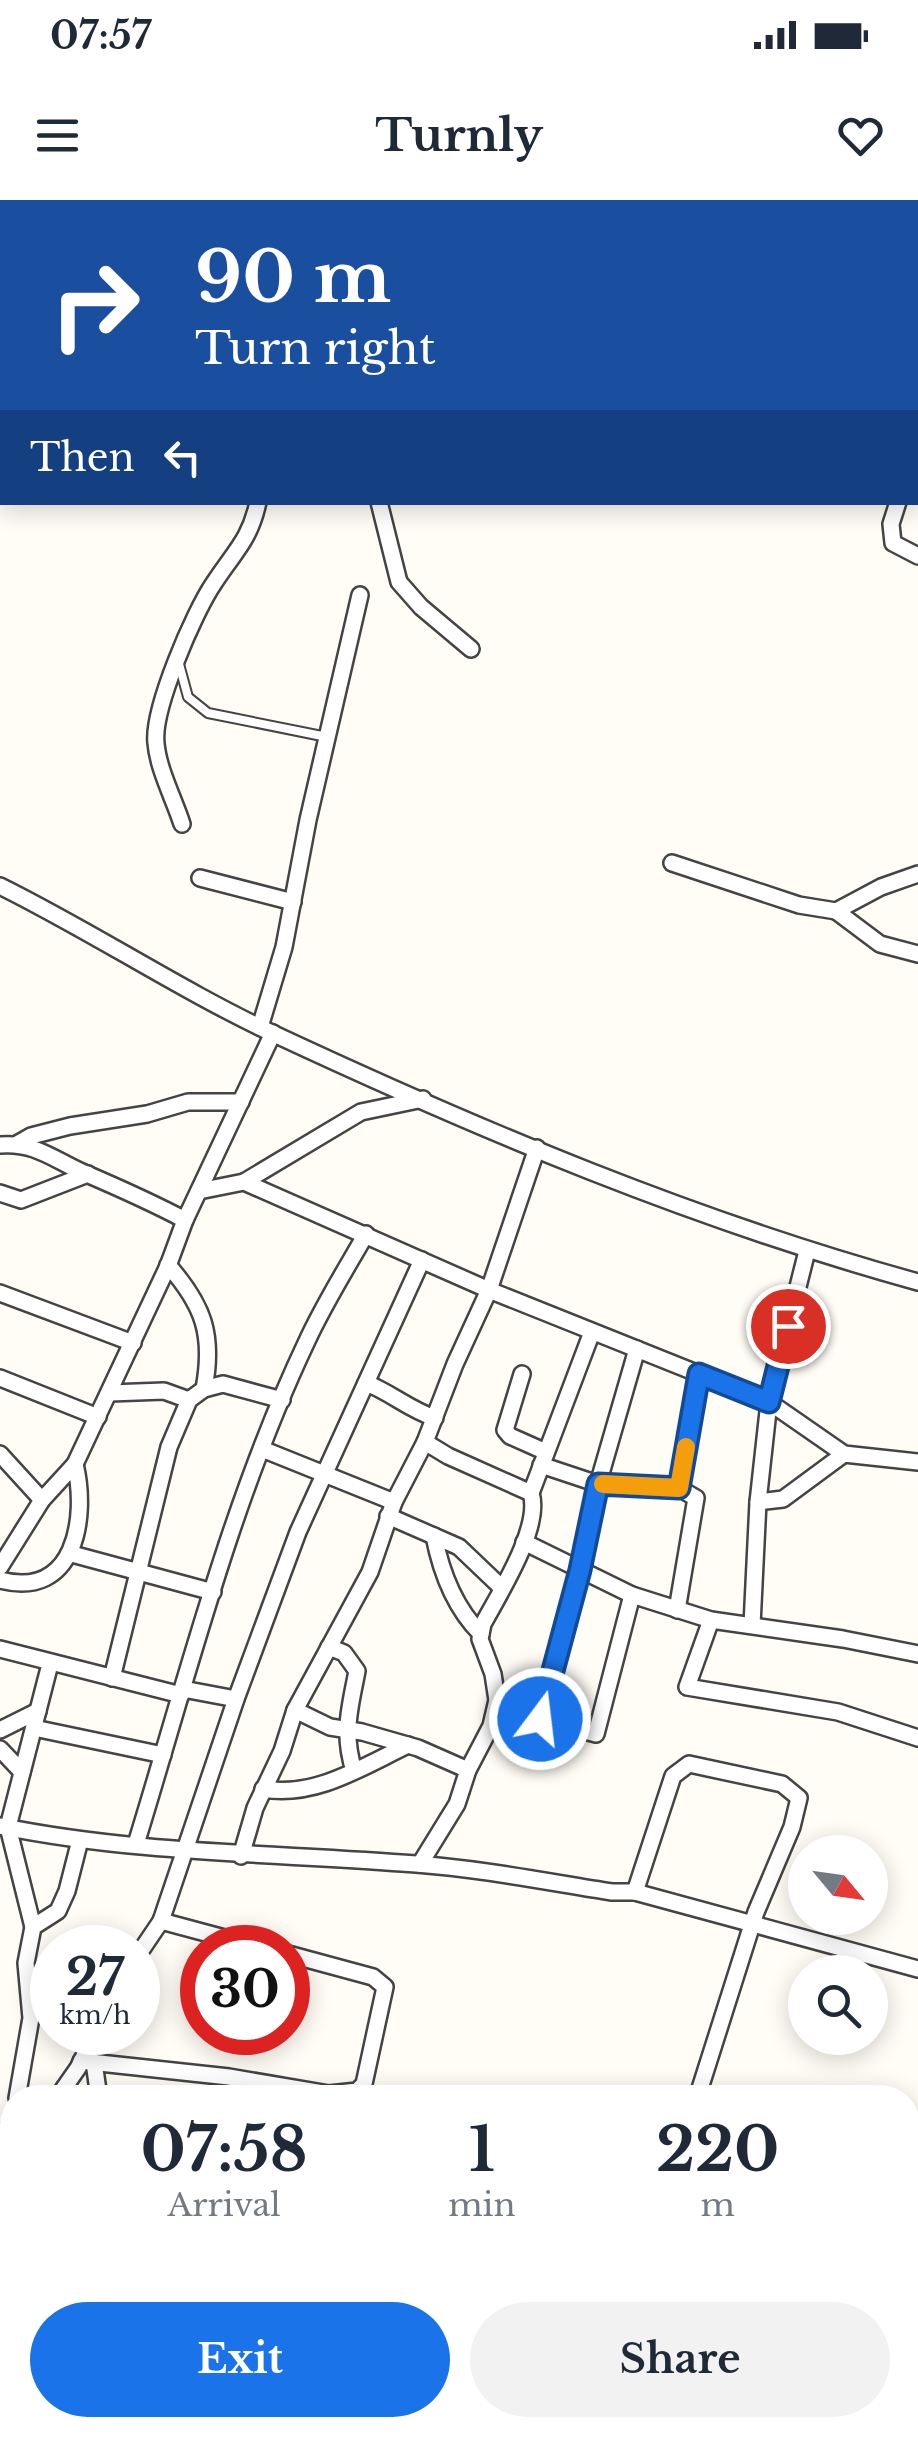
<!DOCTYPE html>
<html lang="en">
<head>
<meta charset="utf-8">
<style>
  body { margin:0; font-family:"Libre Baskerville",serif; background:#f2f2f3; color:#1f2937; height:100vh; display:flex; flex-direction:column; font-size:38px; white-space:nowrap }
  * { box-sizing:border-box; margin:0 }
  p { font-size:32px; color:#747a83 }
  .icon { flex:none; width:55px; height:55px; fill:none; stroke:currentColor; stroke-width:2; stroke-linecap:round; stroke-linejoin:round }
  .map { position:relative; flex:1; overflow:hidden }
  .panel { position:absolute; left:0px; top:1885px; width:920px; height:352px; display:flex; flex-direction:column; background:#fff; border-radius:40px 40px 0 0; box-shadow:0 5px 25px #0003 }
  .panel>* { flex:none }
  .banner { position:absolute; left:0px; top:0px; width:920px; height:305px; box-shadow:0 5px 25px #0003; background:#1a4fa0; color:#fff; overflow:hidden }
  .needle { width:65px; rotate:119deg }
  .tools { position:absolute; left:788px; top:1635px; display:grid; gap:20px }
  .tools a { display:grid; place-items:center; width:100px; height:100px; border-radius:50%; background:#fff; box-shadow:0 5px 25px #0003; font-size:50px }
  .speed { position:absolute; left:30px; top:1725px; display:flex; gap:20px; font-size:50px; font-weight:700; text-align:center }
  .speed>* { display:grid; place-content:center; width:130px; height:130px; border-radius:50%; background:#fff; box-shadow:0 5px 25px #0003; line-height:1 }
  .speed small { font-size:25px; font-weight:400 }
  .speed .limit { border:15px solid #d22; background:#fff; color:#111 }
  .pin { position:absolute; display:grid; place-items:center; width:85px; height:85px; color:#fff; margin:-42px; border:5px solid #fff; border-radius:50%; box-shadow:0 2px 10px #0007 }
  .me { position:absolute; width:110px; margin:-55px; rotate:15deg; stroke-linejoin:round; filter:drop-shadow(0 0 8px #0008) }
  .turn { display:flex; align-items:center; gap:35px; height:210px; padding:0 30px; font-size:45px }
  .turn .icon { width:130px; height:130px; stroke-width:2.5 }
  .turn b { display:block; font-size:70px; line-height:85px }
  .then { display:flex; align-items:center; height:95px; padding:0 30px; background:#0003; gap:20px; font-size:38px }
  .eta { display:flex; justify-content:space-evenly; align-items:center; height:170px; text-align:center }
  .eta b { font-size:60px; font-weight:800; line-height:70px }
  .action { display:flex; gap:20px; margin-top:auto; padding:20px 30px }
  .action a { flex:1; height:115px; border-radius:60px; background:#1a73e8; color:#fff; font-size:40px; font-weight:800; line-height:115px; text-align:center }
  .action a+a { background:#f2f2f3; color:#1f2937 }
  .status { display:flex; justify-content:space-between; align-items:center; height:70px; padding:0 50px; background:#fff; direction:ltr }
  .status svg { height:28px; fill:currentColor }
  header { display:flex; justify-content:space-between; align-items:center; height:130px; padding:0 30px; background:#fff; font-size:45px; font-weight:800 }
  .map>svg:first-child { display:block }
</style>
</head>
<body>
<div class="status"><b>07:57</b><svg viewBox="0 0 49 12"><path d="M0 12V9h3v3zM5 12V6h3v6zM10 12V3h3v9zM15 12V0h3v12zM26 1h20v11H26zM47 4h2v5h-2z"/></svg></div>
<header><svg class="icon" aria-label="menu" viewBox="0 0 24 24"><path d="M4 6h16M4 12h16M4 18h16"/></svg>Turnly<svg class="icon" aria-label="heart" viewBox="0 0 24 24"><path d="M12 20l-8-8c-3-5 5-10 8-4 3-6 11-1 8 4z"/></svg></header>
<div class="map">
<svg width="918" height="2237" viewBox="0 0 918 2237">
  <rect width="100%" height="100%" fill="#fffdf5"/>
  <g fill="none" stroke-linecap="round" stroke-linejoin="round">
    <!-- lane casing -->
    <g stroke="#444" stroke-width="12">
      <polyline id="lane" points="179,464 188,497 208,513 327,537"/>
    </g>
    <!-- street casing -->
    <g stroke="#444" stroke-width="20">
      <g id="street">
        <polyline points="382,2 383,0"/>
        <polyline points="598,2 599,0"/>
        <polyline points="918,15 918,16"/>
        <polyline points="918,250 918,249"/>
        <polyline points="379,302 399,382 421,407 471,449"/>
        <polyline points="898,302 891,324 893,343 918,356"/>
        <path d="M182,624c-8,-25 -24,-55 -26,-81 -4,-33 38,-131 58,-160 20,-31 36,-43 44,-81"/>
        <polyline points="672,663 799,705 836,711 881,687 918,674"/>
        <polyline points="200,678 293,702"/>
        <path d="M0,686c93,46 180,104 274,148 208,97 422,187 644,248"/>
        <polyline points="836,711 880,744 918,754"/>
        <polyline points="260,827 284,747 308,620 360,395"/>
        <polyline points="17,944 31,936 70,926 147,914 188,902 241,902"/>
        <path d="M0,945c34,-3 53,14 82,27 35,15 69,30 103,48"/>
        <polyline points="244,982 361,912 423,899"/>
        <polyline points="199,991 244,982 489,1090 769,1202 844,1254 918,1262"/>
        <polyline points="0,993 21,1000 88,974"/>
        <path d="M168,1065c36,41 46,70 36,124"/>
        <polyline points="0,1093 133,1143"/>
        <polyline points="522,1174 505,1230 510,1236 546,1252"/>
        <polyline points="0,1178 98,1217"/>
        <path d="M366,1183c24,9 44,27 69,35"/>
        <polyline points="110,1193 164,1191 189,1200"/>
        <polyline points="262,1249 394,1302"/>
        <polyline points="0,1254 42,1300"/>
        <polyline points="541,1265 598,1284 637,1149"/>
        <polyline points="531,1293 592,1132"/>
        <polyline points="758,1302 783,1299 844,1254"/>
        <polyline points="388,1316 459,1347 502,1388"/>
        <path d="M434,1336c7,36 21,72 47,98"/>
        <polyline points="524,1342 632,1395 711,1420 843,1439 918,1454"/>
        <polyline points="72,1354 213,1392"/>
        <polyline points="0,1367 42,1300 75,1264 168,1066 185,1020 273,833"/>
        <path d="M0,1380c75,20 88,-62 75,-116"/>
        <polyline points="677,1410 696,1298 679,1288"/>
        <polyline points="711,1420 687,1487 838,1512 918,1538"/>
        <polyline points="752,1425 758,1302 769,1202 807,1051"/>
        <path d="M329,1447l15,6 13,18c-7,37 -15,61 -3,100"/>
        <polyline points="0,1449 181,1495"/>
        <polyline points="112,1478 169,1247 189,1200 204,1189 223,1184 282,1200"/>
        <polyline points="183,1489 236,1499"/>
        <polyline points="497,1500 540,1519 580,1370 598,1284 679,1288 699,1173"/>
        <polyline points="295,1510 330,1527 362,1532 418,1548 468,1570"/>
        <polyline points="540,1519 596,1534 632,1395"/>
        <polyline points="34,1528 163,1555"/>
        <polyline points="0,1530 38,1511"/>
        <polyline points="0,1549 22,1572"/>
        <path d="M263,1589c52,9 99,-22 145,-44"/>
        <path d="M0,1626c137,28 277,27 416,38 66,5 132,18 196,28h23l283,77"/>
        <path d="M136,1644c52,-169 95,-343 171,-503 17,-37 39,-72 59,-107"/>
        <polyline points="241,1656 255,1608 282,1551 295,1510 370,1372 394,1302 425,1242 455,1164 489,1090 537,948"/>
        <path d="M420,1664l37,-60 11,-34 23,-44 6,-26 -4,-26 -13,-35 3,-15c16,-30 59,-97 48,-131l-83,-37 -23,-14"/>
        <polyline points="635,1692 673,1576 689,1564 782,1584 799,1598 792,1627 756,1712 697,1898"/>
        <polyline points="161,1721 262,1748"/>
        <polyline points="33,1727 8,1627 50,1464"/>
        <polyline points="138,1755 161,1721 236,1499 298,1332 422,1060"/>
        <polyline points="81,1861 229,1877 329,1894 357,1891 364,1884 385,1787 373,1777 288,1754"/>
        <polyline points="94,1862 99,1898"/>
        <polyline points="17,1898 31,1818 26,1763 33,1727 58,1711 67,1691 80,1640"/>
        <polyline points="57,1898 78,1868 96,1832"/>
        <polyline points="0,1985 12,1916"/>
        <polyline points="0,2117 12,2119"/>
        <polyline points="552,2225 597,2237"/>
        <polyline points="65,2237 67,2225"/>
      </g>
    </g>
    <!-- lane -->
    <use href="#lane" stroke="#fff" stroke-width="8"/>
    <!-- street -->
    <use href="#street" stroke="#fff" stroke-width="15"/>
  </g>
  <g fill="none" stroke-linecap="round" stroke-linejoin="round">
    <!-- route casing -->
    <g stroke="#114b97" stroke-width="25">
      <polyline id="route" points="540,1519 580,1370 598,1284 679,1288 699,1174 769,1202 788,1126"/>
    </g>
    <!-- route -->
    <use href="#route" stroke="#1a73e8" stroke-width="18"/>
    <!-- slow -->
    <polyline stroke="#f59e0b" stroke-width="18" points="603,1284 679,1288 686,1247"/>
  </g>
</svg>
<div class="tools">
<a><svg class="needle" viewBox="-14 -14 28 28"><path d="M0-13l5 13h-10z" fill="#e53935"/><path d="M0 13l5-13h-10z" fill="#747a83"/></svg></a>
<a><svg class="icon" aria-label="search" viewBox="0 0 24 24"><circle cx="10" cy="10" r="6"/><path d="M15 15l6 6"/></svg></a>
</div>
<div class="speed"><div>27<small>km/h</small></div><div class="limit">30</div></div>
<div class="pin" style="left:788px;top:1126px;background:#d93025"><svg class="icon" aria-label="arrive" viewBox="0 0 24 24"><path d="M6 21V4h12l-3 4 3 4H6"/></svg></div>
<svg class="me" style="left:540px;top:1519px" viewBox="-20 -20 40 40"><circle r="17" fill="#1a73e8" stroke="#fff" stroke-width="3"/><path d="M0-11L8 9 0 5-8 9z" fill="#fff"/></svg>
<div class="banner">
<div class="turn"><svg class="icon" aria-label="right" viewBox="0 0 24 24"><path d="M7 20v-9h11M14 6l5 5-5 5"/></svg><div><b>90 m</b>Turn right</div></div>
<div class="then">Then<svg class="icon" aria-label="left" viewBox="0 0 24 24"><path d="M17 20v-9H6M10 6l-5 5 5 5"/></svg></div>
</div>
<section class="panel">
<div class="eta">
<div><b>07:58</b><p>Arrival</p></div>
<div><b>1</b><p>min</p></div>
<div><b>220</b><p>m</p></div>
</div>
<div class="action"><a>Exit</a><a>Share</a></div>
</section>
</div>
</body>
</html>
